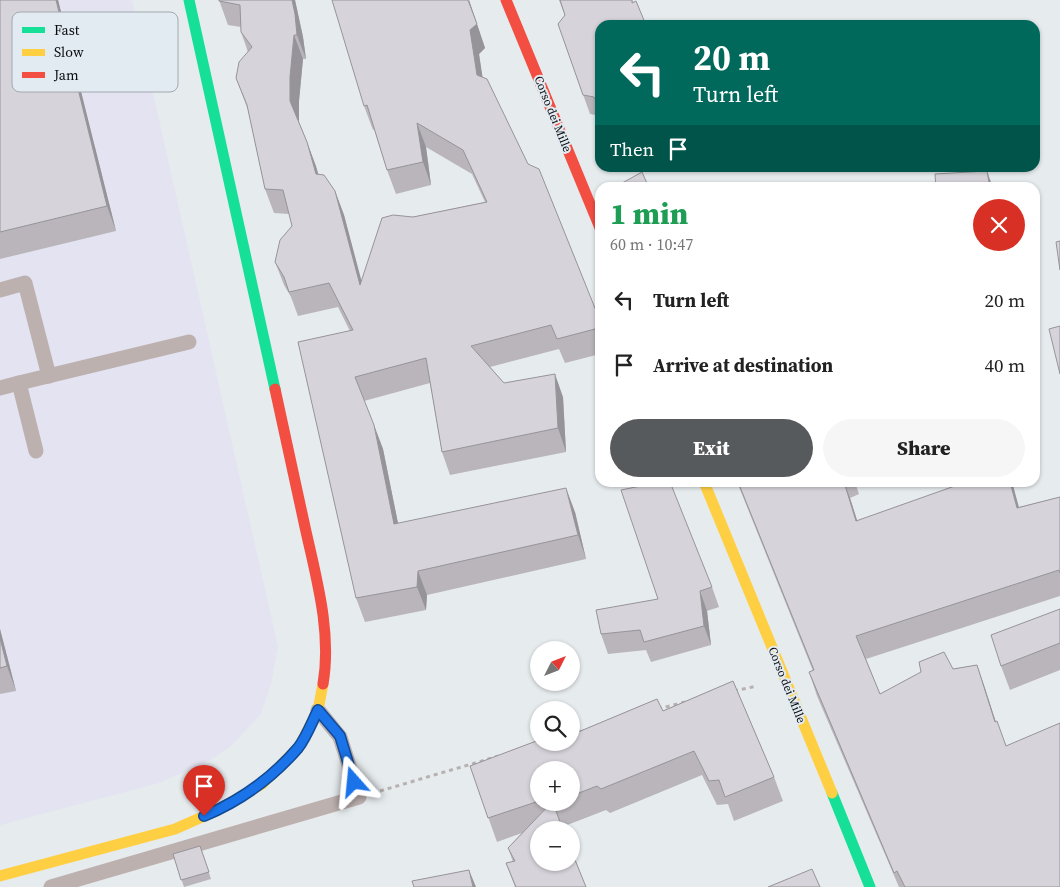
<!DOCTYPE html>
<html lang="en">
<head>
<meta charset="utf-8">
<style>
  body { margin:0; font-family:"Source Serif 4",serif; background:#f6f6f6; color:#222; height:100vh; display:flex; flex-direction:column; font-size:19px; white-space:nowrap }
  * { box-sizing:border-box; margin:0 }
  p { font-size:16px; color:#767676 }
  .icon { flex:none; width:28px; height:28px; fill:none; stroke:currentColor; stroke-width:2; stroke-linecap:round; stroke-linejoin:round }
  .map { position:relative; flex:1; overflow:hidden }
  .sheet { position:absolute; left:595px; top:182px; width:445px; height:305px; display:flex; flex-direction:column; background:#fff; border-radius:15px; box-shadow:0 1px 4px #0004 }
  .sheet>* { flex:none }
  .hud { position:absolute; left:595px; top:20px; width:445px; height:152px; border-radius:15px; box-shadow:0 1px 4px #0004; background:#00695c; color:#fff; overflow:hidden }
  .needle { width:32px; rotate:48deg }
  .tools { position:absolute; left:530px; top:641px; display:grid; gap:10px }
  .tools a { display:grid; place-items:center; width:50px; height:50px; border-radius:50%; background:#fff; box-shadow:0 1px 4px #0004; font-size:25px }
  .pin { position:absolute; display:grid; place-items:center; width:42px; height:42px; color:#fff; margin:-51px -21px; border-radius:50% 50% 50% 0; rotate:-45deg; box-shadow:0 0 5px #0007 }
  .pin .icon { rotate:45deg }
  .me { position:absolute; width:55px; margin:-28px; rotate:342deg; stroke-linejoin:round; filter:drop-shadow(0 0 4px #0008) }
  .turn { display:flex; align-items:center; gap:18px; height:105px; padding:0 15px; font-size:22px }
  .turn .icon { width:65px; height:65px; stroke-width:2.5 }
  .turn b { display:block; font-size:35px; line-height:42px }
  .then { display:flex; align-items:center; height:48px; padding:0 15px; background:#0003; gap:10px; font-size:19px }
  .round { display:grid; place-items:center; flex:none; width:52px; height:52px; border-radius:26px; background:#f6f6f6 }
  .headline { display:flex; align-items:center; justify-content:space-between; height:85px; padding:0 15px }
  h1 { font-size:30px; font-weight:800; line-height:38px; color:#1e9e55 }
  .button { display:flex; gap:10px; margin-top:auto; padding:10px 15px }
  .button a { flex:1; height:58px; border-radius:30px; background:#575a5c; color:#fff; font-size:20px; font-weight:800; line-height:58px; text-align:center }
  .button a+a { background:#f6f6f6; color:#222 }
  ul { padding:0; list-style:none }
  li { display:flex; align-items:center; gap:15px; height:65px; padding:0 15px }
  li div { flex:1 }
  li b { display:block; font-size:19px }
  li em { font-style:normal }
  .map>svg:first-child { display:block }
</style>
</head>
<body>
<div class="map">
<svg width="1060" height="887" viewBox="0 0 1060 887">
  <rect width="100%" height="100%" fill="#e6ebee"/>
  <!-- commercial -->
  <polygon fill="#e3e3f1" points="0,0 132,0 278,647 270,688 260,715 230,747 205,763 159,783 0,825"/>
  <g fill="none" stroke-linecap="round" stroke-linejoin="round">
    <!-- path -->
    <g stroke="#b8b1b1" stroke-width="3" stroke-dasharray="4 4" stroke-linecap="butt">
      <polyline points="734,691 757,686"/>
      <polyline points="658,709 689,701"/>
      <polyline points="571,734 583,731"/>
      <polyline points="380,791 502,755"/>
    </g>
    <!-- lane -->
    <g stroke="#bdb1b0" stroke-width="15">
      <polyline points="0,290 25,283 49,376"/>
      <polyline points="0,388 19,383"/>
      <polyline points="36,451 19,383 189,342"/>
      <polyline points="51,887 359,797 340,737 318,710"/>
    </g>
    <!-- fast -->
    <g stroke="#16e098" stroke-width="11">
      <polyline points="189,0 275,389"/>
      <polyline points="832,793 870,887"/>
    </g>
    <!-- slow -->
    <g stroke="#ffcf43" stroke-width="11">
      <polyline points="704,482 832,793"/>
      <polyline points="0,876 175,829 218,810 262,784 299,747 318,710 323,684"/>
    </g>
    <!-- jam -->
    <g stroke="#f24e42" stroke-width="11">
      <polyline points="506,0 600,228"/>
      <path d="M275,389c10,46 20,92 30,138 11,50 27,105 18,157"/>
    </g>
  </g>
  <!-- wall -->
  <g fill="#b9b5bb" fill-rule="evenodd">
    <polygon points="0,0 58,0 116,231 0,259"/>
    <polygon points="219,0 295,0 303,37 306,59 303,59 299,101 299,122 307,142 318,174 335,191 344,215 361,281 413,217 485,202 472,174 426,147 431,185 396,194 387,170 374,129 373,130 364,106 469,0 485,48 479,54 482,77 600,322 600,354 565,363 559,349 490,367 504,383 563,397 566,452 450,475 442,452 430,383 364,401 383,449 398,523 575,512 586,559 427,595 426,610 365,622 356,598 350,331 338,307 298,316 291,297 284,285 275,262 292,226 289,214 274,213 265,189 248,110 236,78 248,52 241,32 241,27 228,25"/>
    <polygon points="559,0 632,0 633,2 600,25 600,116 590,114 558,24 565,16"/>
    <polygon points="737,482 855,482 859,494 850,498 857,521 966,482 1012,482 1019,507 1060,497 1060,596 866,659 880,694 953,669 977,665 996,722 1006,745 1060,887 899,887 817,696 809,672 813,671"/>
    <polygon points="712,587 719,607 707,611 711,645 651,662 646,650 608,654 601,634 658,599"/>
    <polygon points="1060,609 1060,670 1010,690 1001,666"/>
    <polygon points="0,629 16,691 0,694"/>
    <path d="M733,681l41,96 9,24 -49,20 -6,-17 -11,1 -15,-30 -92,38 -4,-3 -44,17 1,3h-24v32h32v-12l15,37h-71l-9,-24 7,-1 -5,-14 14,-15 -25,9 -27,-76 69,-26v2h32v-7l86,-36 6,12zM539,770h32v32h-32z"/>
    <polygon points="200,846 211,879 184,887 173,854"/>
  </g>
  <!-- shaded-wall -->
  <g fill="#969499">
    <polygon points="56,0 58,0 116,231 107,206"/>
    <polygon points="292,0 295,0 303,37 306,59 297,35"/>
    <polygon points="469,0 485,48 479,54 486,99 477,75 470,30"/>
    <polygon points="294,35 303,59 299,101 299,125 290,101 290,77"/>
    <polygon points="417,123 426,147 431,185 423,162"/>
    <polygon points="307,142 316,166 325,198 316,174"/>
    <polygon points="987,171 993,188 990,188"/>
    <polygon points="335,191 344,215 369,309 360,285"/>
    <polygon points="599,318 600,322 600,344 595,329"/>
    <polygon points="555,374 563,397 566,452 558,428"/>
    <polygon points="374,425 383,449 403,548 394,524"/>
    <polygon points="844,482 850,498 865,545 856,521"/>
    <polygon points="1010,482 1012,482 1025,531 1017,508"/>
    <polygon points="566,488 575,512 586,559 578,535"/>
    <polygon points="418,571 427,595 426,610 417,587"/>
    <polygon points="700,591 707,611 711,645 704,626"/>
    <polygon points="0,629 16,691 7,666 0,638"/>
    <polygon points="977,665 985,688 1003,745 995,722"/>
    <polygon points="469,870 476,887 473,887"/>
  </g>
  <!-- building -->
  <g fill="#d7d3da" stroke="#969499">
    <polygon points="0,0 56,0 107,206 0,232"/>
    <polygon points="219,0 292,0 295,14 297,35 294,35 290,77 290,101 307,142 316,174 324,175 335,191 360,285 382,218 393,215 413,217 487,202 463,150 417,123 423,162 387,170 367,105 364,106 332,0 468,0 477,24 470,30 477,75 487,79 528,164 539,169 599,318 595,329 557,339 551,325 471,346 504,383 555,374 558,428 442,452 426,358 355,377 374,425 394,524 566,488 578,535 418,571 417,587 356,598 298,342 353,330 329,283 289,292 284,277 275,262 280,240 292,226 283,190 265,189 247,105 236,78 239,62 252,47 241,32 240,5 219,1"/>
    <polygon points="560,0 632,0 632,3 636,1 646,25 600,25 600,108 594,97 583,95 558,24 565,15"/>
    <polygon points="987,171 990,188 936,188 935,174"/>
    <polygon points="642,172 649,188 615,188 615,187"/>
    <polygon points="1060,241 1060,270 1056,242"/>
    <polygon points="1060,326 1060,374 1049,329"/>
    <polygon points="660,482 670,482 712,587 700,591 704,626 644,642 640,630 601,634 596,610 658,599 621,490"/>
    <polygon points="738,482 844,482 856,521 966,482 1010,482 1017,508 1060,497 1060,573 1059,570 856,636 880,694 921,672 919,662 944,652 953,669 977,665 995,722 997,721 1006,746 1060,723 1060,887 905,887 897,871 894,873 809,672 814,670"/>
    <polygon points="1060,609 1060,643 1001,666 991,635"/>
    <polygon points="0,638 7,666 0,668"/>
    <polygon points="733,681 774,777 725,797 719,780 709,781 694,751 601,789 597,786 571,796 571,770 539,770 539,801 488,818 470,766 539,740 539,742 571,742 571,735 657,699 663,711"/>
    <polygon points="552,802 553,802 553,803 563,830 539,830 539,862 571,862 571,850 586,887 516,887 506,863 515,861 508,848"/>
    <polygon points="200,846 209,872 181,880 173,854"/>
    <polygon points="812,869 820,887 768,887"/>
    <polygon points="469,870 473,887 414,887 412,881"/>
  </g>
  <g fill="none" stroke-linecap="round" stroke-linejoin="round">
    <!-- route casing -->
    <g stroke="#114b97" stroke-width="12">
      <path id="route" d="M204,816c36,-15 68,-38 94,-68 8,-10 14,-26 20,-38l22,26 14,46"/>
    </g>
    <!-- route -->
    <use href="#route" stroke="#1a73e8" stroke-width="9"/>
  </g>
  <g text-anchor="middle" stroke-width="4" stroke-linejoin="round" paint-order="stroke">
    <!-- street labels -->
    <g font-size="12" fill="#0a0c0e" stroke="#e3ebf2">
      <text transform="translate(553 114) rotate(68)" y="4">Corso dei Mille</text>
      <text transform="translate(787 685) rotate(68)" y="4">Corso dei Mille</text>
    </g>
  </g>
  <!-- legend -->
  <rect x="12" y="12" width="166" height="80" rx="8" fill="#e3ebf2" stroke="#a2a8ae" stroke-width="1"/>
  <rect x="22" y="27" width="23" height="6" fill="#16e098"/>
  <rect x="22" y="49" width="23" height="7" fill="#ffcf43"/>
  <rect x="22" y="72" width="23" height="6" fill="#f24e42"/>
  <g font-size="14" fill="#0a0c0e">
    <text x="54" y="35">Fast</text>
    <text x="54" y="57">Slow</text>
    <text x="54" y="80">Jam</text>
  </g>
</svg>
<div class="tools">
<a><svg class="needle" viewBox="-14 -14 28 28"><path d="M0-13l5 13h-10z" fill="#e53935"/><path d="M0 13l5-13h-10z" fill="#767676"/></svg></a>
<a><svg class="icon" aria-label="search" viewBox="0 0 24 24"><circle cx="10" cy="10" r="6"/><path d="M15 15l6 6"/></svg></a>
<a>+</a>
<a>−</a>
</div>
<div class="pin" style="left:204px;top:816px;background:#d93025"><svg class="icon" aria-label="arrive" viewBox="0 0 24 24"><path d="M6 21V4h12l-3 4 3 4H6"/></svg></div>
<svg class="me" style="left:354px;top:782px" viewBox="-20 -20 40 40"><path d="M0-17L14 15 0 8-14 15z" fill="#1a73e8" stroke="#fff" stroke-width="4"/></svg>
<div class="hud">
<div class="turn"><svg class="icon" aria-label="left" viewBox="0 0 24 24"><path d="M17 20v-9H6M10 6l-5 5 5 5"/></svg><div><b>20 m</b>Turn left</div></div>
<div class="then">Then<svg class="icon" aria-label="arrive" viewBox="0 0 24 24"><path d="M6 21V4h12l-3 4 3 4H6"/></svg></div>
</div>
<section class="sheet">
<div class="headline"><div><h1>1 min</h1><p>60 m · 10:47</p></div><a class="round" style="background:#d93025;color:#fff"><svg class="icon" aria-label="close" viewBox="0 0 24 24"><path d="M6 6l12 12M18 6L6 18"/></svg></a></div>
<ul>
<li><svg class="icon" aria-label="left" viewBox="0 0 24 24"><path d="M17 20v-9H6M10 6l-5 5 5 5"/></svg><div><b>Turn left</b></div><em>20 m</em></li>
<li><svg class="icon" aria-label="arrive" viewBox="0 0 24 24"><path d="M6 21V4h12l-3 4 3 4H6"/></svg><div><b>Arrive at destination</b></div><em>40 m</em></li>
</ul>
<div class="button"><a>Exit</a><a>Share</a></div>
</section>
</div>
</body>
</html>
